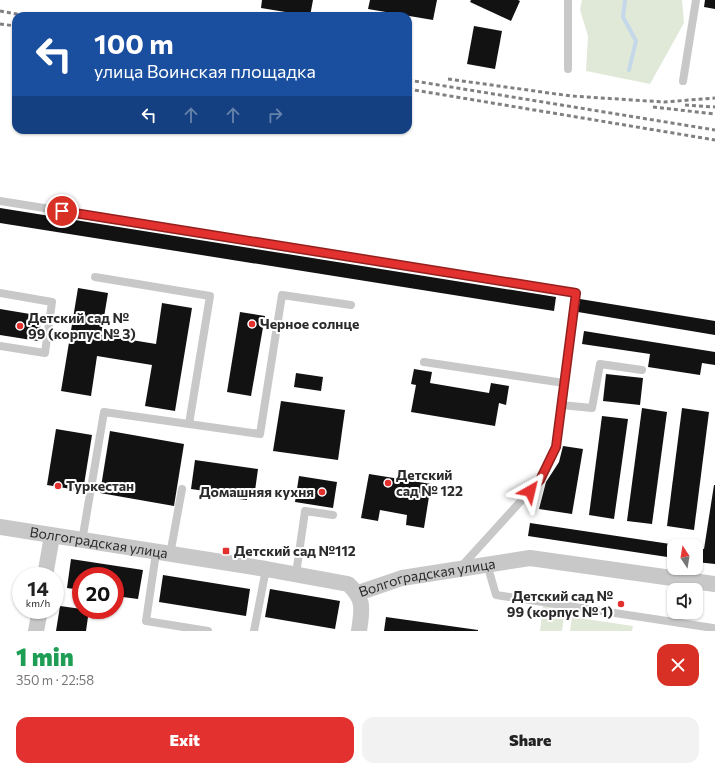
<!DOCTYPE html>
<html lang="en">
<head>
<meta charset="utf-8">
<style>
  body { margin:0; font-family:Commissioner,sans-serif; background:#f2f2f2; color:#222; height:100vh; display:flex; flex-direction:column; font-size:15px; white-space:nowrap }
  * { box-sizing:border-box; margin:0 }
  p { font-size:13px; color:#767676 }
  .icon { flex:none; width:22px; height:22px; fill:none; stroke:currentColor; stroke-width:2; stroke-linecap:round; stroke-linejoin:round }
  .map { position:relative; height:631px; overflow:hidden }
  .panel { display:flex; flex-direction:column; background:#fff; flex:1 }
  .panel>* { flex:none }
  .hud { position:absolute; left:12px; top:12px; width:400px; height:122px; border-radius:12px; box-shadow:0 1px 3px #0004; background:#1a4fa0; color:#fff; overflow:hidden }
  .needle { width:26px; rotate:348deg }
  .buttons { position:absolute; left:667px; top:539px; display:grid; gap:8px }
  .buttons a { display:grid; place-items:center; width:36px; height:36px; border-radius:8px; background:#fff; box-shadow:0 1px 3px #0004; font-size:20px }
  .speed { position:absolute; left:12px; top:567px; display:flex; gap:8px; font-size:20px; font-weight:700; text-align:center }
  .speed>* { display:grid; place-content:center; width:52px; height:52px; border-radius:50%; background:#fff; box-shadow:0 1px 3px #0004; line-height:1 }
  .speed small { font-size:10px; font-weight:400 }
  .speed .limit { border:6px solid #d22; background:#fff; color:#111 }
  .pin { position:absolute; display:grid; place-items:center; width:34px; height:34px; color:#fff; margin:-17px; border:2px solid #fff; border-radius:50%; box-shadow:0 1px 4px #0007 }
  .me { position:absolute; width:44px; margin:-22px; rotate:37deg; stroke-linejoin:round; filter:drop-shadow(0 0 3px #0008) }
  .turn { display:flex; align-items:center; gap:14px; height:84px; padding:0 16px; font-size:18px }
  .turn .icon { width:52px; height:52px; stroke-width:2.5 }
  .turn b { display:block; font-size:28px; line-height:34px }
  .lanes { display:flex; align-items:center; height:38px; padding:0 16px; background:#0003; justify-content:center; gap:20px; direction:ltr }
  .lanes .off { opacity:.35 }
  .round { display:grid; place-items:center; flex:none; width:42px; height:42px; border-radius:12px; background:#f2f2f2 }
  .overview { display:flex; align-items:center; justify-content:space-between; height:68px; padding:0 16px }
  h1 { font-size:24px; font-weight:800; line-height:30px; color:#1e9e55 }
  .cta { display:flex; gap:8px; margin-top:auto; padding:8px 16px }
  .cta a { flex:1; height:46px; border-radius:12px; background:#e2312e; color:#fff; font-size:16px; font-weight:800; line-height:46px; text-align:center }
  .cta a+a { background:#f2f2f2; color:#222 }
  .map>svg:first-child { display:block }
</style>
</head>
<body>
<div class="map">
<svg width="715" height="631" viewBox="0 0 715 631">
  <rect width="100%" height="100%" fill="#fff"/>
  <!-- green -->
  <g fill="#e0e9d8">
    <polygon points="582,0 682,0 684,23 650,84 586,71 588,36 580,10"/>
    <polygon points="543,605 565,609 562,631 540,631"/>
    <polygon points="572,617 633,626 632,631 570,631"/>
  </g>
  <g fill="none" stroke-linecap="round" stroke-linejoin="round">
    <!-- stream -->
    <polyline stroke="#c4d8e9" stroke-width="4" points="625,0 623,17 636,41 629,70"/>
  </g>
  <!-- building -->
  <g fill="#121212">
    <polygon points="262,0 313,0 310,16 261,8"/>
    <polygon points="370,0 437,0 433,20 368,9"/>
    <polygon points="471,0 518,0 520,1 511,21 470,2"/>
    <polygon points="705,0 715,0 715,9 704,7"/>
    <polygon points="474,26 502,31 495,69 467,64"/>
    <polygon points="0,208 556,297 554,311 0,223"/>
    <polygon points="78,288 108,293 101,335 156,344 162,303 192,308 175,411 145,406 152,365 97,356 91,396 61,391"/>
    <polygon points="580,299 715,321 715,335 578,312"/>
    <polygon points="0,309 42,316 38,341 0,335"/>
    <polygon points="240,312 265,316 251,396 227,392"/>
    <polygon points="584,331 715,352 715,365 702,363 700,375 648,367 650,354 582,344"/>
    <polygon points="414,369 432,372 430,383 489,393 491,383 509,386 506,405 499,403 495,426 411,412 416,385 411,384"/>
    <polygon points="296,373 323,377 321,391 294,387"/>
    <polygon points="606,374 643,378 640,405 603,401"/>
    <polygon points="281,401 345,410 338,460 273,451"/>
    <polygon points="642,408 667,412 652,524 627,521"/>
    <polygon points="682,408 709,412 694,530 667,526"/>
    <polygon points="602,416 628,419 614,519 589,515"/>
    <polygon points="56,429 92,435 83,491 47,485"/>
    <polygon points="110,431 184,444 174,506 100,493"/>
    <polygon points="563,446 583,449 572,514 539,509 546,482 559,462"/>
    <polygon points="195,460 258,469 254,498 247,497 247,500 239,499 240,496 191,489"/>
    <polygon points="369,474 431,484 424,528 406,525 407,515 380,510 378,521 361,518"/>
    <polygon points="299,476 337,482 333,508 295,502"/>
    <polygon points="714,485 715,485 715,564 696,562 696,548 704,549"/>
    <polygon points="530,523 677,545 677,546 674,546 674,558 528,536"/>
    <polygon points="71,559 143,570 138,599 115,596 115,576 81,576 81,590 67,588"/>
    <polygon points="163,575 250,589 246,616 159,602"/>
    <polygon points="270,589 340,601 335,629 265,617"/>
    <polygon points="60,606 89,610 86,631 56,631"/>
    <polygon points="386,617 478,630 478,631 384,631"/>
  </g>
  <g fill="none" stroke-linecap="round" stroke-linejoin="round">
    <!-- service -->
    <g stroke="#c8c8c8" stroke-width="8">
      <polyline points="568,0 568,69"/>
      <polyline points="683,81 696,0"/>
      <polyline points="0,201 576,293 556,447 540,480 460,568"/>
      <polyline points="95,277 210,296 189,424"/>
      <polyline points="0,293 52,302 45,353 0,346"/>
      <polyline points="424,362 564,383"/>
      <polyline points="561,405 592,408 600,364 642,370"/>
      <polyline points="82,541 104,412 260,434 282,295 351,305"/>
      <polyline points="156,553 146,621 208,631"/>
      <polyline points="170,555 182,489"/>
      <polyline points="487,564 496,595 713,628"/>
      <polyline points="296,574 305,511 333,515"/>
      <polyline points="254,631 266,569"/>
    </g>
    <!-- minor -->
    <g stroke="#c8c8c8" stroke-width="16">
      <path id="s1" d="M0,527l266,42 82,15c17,15 14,26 11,47"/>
      <polyline points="45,576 52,536"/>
      <path id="s2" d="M358,593l44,-15 128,-20 185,26"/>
      <polyline points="36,631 40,610"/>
    </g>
    <!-- rail -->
    <g stroke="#808080" stroke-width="3" stroke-dasharray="4 3" stroke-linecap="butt">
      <polyline points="0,11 27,16"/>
      <polyline points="0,24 16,26"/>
      <polyline points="448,79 571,96 664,102 715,98"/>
      <polyline points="408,80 715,130"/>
      <polyline points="408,89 715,140"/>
      <polyline points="685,105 715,107"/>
      <polyline points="653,107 715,114"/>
    </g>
  </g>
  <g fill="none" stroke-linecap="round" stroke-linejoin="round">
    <!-- route casing -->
    <g stroke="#93201e" stroke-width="10">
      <polyline id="route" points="62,211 576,293 556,447 540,480 530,491"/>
    </g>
    <!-- route -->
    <use href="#route" stroke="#e2312e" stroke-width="7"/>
  </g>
  <!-- markers -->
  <g fill="#e2312e" stroke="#fff" stroke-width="1.5">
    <circle cx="252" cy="324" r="4"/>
    <circle cx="20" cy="326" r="4"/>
    <circle cx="388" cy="483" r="4"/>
    <circle cx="58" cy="486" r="4"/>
    <circle cx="322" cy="492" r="4"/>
    <rect x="222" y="547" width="8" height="8" rx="2"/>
    <circle cx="621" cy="604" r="4"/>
  </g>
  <g text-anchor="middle" stroke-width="4" stroke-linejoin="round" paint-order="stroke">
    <!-- poi labels -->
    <g font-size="14" font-weight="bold" fill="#2b2b2b" stroke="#fff" text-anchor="start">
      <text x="28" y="323">Детский сад №<tspan x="28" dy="16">99 (корпус № 3)</tspan></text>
      <text x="260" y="329">Черное солнце</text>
      <text x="396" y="480">Детский<tspan x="396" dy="16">сад № 122</tspan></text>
      <text x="66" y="491">Туркестан</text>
      <text x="314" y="497" text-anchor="end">Домашняя кухня</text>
      <text x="234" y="556">Детский сад №112</text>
      <text x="613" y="601" text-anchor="end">Детский сад №<tspan x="613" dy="16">99 (корпус № 1)</tspan></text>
    </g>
    <!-- street labels -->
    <g font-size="14" fill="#2b2b2b" stroke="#fff">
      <text dy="5" stroke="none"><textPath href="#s1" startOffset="100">Волгоградская улица</textPath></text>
      <text dy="5" stroke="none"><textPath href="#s2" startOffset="71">Волгоградская улица</textPath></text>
    </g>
  </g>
</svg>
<div class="buttons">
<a><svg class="needle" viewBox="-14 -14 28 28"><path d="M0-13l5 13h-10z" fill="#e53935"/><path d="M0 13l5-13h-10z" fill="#767676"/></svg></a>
<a><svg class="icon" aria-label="sound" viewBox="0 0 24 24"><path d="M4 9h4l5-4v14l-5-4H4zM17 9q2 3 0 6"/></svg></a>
</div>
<div class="speed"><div>14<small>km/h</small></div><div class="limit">20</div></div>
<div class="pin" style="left:62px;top:211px;background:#d93025"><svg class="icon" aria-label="arrive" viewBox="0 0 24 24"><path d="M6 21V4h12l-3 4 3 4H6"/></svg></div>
<svg class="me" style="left:530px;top:491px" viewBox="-20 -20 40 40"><path d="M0-17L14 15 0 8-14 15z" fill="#e2312e" stroke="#fff" stroke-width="4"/></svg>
<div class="hud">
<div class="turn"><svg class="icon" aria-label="left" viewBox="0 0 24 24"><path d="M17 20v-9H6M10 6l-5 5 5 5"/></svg><div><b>100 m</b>улица Воинская площадка</div></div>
<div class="lanes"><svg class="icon" aria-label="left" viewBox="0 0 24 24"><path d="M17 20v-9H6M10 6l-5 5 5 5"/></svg><svg class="icon off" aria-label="ahead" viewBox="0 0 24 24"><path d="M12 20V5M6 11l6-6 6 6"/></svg><svg class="icon off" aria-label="ahead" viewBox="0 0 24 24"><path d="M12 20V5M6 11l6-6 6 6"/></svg><svg class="icon off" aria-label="right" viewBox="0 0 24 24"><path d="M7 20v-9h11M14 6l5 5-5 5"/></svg></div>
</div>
</div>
<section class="panel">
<div class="overview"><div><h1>1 min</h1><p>350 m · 22:58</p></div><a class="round" style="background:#d93025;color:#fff"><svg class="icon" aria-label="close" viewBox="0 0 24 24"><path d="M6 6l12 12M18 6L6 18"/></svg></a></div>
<div class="cta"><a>Exit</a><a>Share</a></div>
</section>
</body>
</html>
